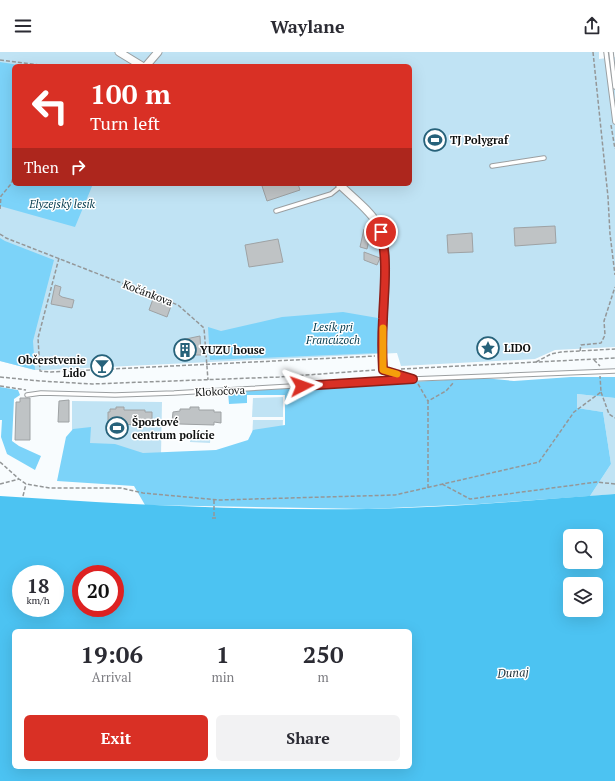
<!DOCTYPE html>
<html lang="en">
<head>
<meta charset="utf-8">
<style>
  body { margin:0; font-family:"PT Serif",serif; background:#f2f2f3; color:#2b2b33; height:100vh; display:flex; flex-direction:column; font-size:15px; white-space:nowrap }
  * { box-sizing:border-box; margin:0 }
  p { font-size:13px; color:#7c7c81 }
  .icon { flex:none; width:22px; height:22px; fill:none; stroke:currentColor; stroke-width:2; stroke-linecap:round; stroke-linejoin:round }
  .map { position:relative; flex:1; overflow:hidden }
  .side { position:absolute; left:12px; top:577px; width:400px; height:140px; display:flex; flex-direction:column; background:#fff; border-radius:6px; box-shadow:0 4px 16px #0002 }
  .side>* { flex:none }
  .hud { position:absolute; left:12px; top:12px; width:400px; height:122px; border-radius:6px; box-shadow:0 4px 16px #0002; background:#d93025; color:#fff; overflow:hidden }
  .buttons { position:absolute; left:563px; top:477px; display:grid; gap:8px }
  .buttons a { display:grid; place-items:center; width:40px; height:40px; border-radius:6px; background:#fff; box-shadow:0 4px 16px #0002; font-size:20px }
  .speed { position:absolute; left:12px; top:513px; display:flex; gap:8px; font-size:20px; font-weight:700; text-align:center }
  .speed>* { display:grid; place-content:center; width:52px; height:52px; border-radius:50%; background:#fff; box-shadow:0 4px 16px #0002; line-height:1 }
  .speed small { font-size:10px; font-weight:400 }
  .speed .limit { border:6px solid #d22; background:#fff; color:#111 }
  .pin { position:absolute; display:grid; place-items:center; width:34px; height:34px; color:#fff; margin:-17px; border:2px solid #fff; border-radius:50%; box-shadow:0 1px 4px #0007 }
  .me { position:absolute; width:44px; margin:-22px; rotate:86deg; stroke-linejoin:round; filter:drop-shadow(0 0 3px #0008) }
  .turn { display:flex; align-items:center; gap:14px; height:84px; padding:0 12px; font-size:18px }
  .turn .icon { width:52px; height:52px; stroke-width:2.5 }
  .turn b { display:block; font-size:28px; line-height:34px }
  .then { display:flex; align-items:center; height:38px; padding:0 12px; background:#0003; gap:8px; font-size:15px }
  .eta { display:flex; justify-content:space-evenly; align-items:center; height:68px; text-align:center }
  .eta b { font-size:24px; font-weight:800; line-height:28px }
  .cta { display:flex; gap:8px; margin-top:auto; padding:8px 12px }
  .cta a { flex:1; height:46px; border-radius:6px; background:#d93025; color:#fff; font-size:16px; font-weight:800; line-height:46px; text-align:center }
  .cta a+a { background:#f2f2f3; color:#2b2b33 }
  header { display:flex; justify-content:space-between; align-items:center; height:52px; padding:0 12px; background:#fff; font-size:18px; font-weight:800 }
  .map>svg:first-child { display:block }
</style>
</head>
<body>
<header><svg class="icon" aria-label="menu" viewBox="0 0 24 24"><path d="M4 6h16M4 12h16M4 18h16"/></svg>Waylane<svg class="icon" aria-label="share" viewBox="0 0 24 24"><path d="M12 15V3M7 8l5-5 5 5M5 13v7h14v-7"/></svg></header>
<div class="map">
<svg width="615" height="729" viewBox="0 0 615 729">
  <rect width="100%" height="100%" fill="#f8fcfe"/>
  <!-- green -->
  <g fill="#c0e3f4" fill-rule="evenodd">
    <path d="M0,0h599v7l16,-2v290l-60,3 -20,9 -134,7 -4,-13 -352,17h-10l-35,-9zM14,14h396v118h-396z"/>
    <polygon points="577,342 615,346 615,442 590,444 611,412 603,360 576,356"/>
    <polygon points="283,345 283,365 252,365 253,346"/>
    <polygon points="72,349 162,350 161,403 72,402"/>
    <polygon points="253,368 283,368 282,388 252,388"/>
    <polygon points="190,379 211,380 210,391 190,390"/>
  </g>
  <!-- forest -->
  <g fill="#7cd3f9">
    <polygon points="0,10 26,14 14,14 14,132 93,132 75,175 0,154"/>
    <polygon points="0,186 5,189 54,208 33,289 35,318 0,309"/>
    <polygon points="343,260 378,266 378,301 210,308 208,275 221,279 282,265"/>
    <polygon points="571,325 615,325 615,346 577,342 577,356 603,360 611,412 590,444 479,452 368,457 145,453 134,434 57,429 66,385 73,377 91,375 90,391 115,392 143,401 216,398 248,388 253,378 285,373 285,343 247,343 247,351 229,352 228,340 483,326 514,329"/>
    <polygon points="0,335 18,338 20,343 14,347 12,389 19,394 41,404 35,418 7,402 1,385 2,368 0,368"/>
  </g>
  <!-- water -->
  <path fill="#4cc3f2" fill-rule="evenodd" d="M615,442v287h-615v-285c122,8 245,15 368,13 82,-1 165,-9 247,-15zM570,484h26v26h-26zM21,522h34v34h-34zM81,522h34v34h-34zM570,532h26v26h-26zM14,579h396v136h-396z"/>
  <!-- building -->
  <g fill="#bfc3c5" stroke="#9ea2a4">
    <polygon points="268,132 298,132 300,138 267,149 262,134"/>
    <polygon points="555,174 556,191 515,194 514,176"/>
    <polygon points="364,177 371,179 367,197 360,195"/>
    <polygon points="472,181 473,200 448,201 447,183"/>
    <polygon points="278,187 283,210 249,215 245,193"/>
    <polygon points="364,200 380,206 377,213 364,208"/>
    <polygon points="55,233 61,235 59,243 62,245 74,248 72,256 51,252"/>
    <polygon points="153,247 171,254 167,265 149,258"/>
    <polygon points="200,284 201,303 194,303 194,306 182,306 181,288"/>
    <polygon points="20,346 30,346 30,388 15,388 16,353 16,350 20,350"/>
    <polygon points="69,348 69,370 58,370 59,349"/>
    <polygon points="116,355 124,355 124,358 145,358 145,360 152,360 152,370 144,370 144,373 110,372 110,370 108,370 108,360 110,360 110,357 116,357"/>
    <polygon points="190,355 199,355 199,358 214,358 214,360 221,360 221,371 214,370 214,373 179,372 179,370 172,370 173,360 180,359 180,357 190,357"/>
  </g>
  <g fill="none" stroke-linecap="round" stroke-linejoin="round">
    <!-- lane casing -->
    <g stroke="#9b9fa1" stroke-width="5.5">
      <g id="lane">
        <polyline points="606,0 615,70"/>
        <polyline points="611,0 615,35"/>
        <polyline points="492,114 544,106"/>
        <polyline points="276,159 331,142 341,134"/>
        <polyline points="383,317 413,327 615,319"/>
        <polyline points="27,343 41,341 115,343 174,341 413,327"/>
      </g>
    </g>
    <!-- street casing -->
    <g stroke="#9b9fa1" stroke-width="9">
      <g id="street">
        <polyline points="119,0 142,14"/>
        <polyline points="146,14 158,0"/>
        <path d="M339,132c13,13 31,26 40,42 11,21 5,70 4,94 -1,17 -1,33 0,49"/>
      </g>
    </g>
    <!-- path -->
    <g stroke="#949798" stroke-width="1.5" stroke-dasharray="4 2" stroke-linecap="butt">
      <polyline points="593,0 608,145 610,182 615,223"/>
      <polyline points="0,8 48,14"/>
      <polyline points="611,73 615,97"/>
      <polyline points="0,157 1,144 11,132 14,123"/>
      <polyline points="0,182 6,186 178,253 204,276 208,328"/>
      <polyline points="59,206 38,286 40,319 51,320 375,304"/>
      <polyline points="580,299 581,293 601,291 605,283 604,269 615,235"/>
      <polyline points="594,308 600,314"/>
      <polyline points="536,310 551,302 561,300 615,297"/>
      <polyline points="401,317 615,306"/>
      <polyline points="0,325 40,329 92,332 279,325 375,318"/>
      <polyline points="418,332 428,349"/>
      <polyline points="0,334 26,338"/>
      <polyline points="601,340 609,362 615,366"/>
      <polyline points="0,410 19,427 26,432 50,436 121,436 143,441 219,448 395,443 539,410 574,360 601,340 600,324"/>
      <polyline points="0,432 19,427"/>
      <polyline points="442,432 470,447 597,430 615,432"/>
      <polyline points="428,436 428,349 446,339 453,331"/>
      <polyline points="23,444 26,432"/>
      <polyline points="214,448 214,466"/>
      <polyline points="212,466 217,466"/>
    </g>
    <!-- lane -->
    <use href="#lane" stroke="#fff" stroke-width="3.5"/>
    <!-- street -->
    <use href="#street" stroke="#fff" stroke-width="7"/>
  </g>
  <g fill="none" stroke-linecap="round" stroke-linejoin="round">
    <!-- route casing -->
    <g stroke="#8d1f18" stroke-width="10">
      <path id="route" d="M302,334l111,-7 -30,-9c-1,-17 -1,-34 0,-51 1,-28 5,-59 -2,-87"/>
    </g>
    <!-- route -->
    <use href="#route" stroke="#d93025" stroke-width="7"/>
    <!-- slow -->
    <polyline stroke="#f59e0b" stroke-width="7" points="383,276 383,318 397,322"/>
  </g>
  <!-- icons -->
  <defs>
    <g id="stadium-ring" transform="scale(1.15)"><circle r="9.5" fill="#fff" stroke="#27627a" stroke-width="1.5"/><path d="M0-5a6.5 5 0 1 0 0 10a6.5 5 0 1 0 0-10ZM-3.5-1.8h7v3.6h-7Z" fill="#27627a"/></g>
    <g id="sight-ring" transform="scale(1.15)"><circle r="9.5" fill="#fff" stroke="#27627a" stroke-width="1.5"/><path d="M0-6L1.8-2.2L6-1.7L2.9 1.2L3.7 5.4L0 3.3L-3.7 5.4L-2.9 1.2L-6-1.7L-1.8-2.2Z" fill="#27627a"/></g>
    <g id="building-ring" transform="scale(1.15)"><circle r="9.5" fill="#fff" stroke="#27627a" stroke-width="1.5"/><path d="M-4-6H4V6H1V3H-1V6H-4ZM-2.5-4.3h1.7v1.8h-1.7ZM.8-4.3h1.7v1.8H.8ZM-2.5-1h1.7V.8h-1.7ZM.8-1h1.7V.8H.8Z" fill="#27627a"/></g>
    <g id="bar-ring" transform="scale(1.15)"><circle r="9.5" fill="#fff" stroke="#27627a" stroke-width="1.5"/><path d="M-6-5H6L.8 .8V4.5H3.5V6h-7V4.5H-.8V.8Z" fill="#27627a"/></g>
  </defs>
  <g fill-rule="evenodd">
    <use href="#stadium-ring" x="435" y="88"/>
    <use href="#sight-ring" x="488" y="296"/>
    <use href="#building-ring" x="185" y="298"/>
    <use href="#bar-ring" x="102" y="314"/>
    <use href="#stadium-ring" x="117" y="376"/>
  </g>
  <g text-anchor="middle" stroke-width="3" stroke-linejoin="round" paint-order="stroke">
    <!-- poi labels -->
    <g font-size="11" font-weight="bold" fill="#0e1010" stroke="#fff" text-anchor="start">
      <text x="450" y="92">TJ Polygraf</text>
      <text x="504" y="300">LIDO</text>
      <text x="200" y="302">YUZU house</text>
      <text x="86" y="312" text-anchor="end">Občerstvenie<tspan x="86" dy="13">Lido</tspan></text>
      <text x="132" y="374">Športové<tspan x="132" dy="13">centrum polície</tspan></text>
    </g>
    <!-- park labels -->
    <g font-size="11" font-style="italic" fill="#02394c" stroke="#fff">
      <text x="62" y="156">Elyzejský lesík</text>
      <text x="333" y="279">Lesík pri<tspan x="333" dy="13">Francúzoch</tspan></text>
    </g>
    <!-- street labels -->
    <g font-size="11" fill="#0e1010" stroke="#fff">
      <text transform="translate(148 241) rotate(21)" y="4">Kočánkova</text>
      <text transform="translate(220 339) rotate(-3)" y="4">Klokočova</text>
    </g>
    <!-- water labels -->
    <g font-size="12" font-style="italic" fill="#1c3039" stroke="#fff">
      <text transform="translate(513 621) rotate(-3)" y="4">Dunaj</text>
    </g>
  </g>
</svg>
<div class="buttons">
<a><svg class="icon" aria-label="search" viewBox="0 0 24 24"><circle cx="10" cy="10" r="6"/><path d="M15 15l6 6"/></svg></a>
<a><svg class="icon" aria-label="layers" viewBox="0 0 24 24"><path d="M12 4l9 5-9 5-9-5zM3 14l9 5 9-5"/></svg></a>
</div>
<div class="speed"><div>18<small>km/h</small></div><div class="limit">20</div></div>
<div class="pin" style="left:381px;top:180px;background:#d93025"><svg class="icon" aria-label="arrive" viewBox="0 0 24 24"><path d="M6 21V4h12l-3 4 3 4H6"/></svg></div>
<svg class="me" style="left:302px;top:334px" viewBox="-20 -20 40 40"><path d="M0-17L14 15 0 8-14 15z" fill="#d93025" stroke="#fff" stroke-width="4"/></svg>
<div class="hud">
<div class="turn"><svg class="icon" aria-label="left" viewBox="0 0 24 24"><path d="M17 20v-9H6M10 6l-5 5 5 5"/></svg><div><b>100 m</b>Turn left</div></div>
<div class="then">Then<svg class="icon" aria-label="right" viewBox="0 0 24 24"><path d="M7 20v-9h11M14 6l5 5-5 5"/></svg></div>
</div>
<section class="side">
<div class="eta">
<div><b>19:06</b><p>Arrival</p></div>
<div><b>1</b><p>min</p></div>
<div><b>250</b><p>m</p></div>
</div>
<div class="cta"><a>Exit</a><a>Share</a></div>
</section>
</div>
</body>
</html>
